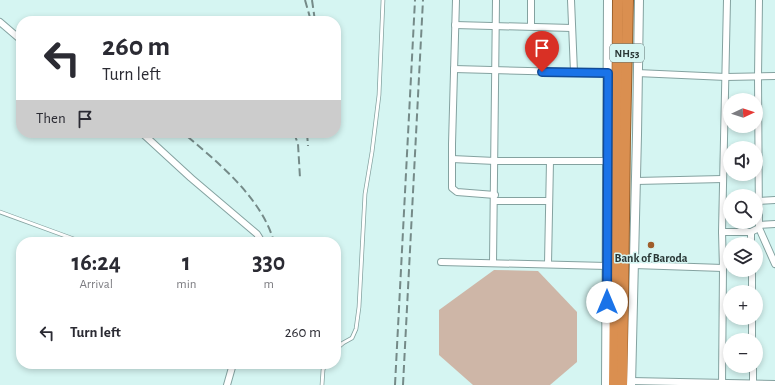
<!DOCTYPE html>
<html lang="en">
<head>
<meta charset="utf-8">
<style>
  body { margin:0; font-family:"Alegreya Sans",sans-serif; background:#f2f2f3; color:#2b2b33; height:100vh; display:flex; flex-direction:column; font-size:15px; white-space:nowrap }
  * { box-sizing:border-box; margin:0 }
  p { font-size:13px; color:#7c7c81 }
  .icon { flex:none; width:22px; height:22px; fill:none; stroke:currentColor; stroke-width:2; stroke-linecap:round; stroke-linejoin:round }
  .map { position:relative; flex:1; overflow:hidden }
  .panel { position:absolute; left:16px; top:237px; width:325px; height:132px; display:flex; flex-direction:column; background:#fff; border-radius:16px; box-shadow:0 2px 6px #0003 }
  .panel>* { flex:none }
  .hud { position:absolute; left:16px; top:16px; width:325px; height:122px; border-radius:16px; box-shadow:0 2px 6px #0003; background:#fff; color:#2b2b33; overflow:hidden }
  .needle { width:26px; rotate:86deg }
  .buttons { position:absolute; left:723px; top:93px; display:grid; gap:8px }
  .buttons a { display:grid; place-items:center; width:40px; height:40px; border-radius:50%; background:#fff; box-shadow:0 2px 6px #0003; font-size:20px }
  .pin { position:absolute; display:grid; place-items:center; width:34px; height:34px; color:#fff; margin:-41px -17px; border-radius:50% 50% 50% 0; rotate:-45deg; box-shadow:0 0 4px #0007 }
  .pin .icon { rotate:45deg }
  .me { position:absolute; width:44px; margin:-22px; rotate:0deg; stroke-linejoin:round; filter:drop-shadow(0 0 3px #0008) }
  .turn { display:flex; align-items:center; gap:14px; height:84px; padding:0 20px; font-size:18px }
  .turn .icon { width:52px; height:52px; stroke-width:2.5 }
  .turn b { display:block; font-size:28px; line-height:34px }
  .then { display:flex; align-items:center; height:38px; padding:0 20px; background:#0003; gap:8px; font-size:15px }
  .eta { display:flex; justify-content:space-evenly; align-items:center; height:68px; text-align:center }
  .eta b { font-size:24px; font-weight:700; line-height:28px }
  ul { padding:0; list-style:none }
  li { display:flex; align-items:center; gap:12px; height:56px; padding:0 20px }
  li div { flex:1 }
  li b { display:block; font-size:15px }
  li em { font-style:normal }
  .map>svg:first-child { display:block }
</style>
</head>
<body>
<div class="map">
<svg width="775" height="385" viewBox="0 0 775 385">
  <rect width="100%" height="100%" fill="#d5f5f2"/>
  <!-- green -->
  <polygon fill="#ceb6a7" points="494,270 538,271 577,312 577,362 550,385 473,385 439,355 439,310"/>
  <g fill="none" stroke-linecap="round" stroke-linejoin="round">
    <!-- service casing -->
    <g stroke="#84a2a0" stroke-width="4.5">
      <g id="service">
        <polyline points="0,212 82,242"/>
        <polyline points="336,349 343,343 352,338 356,329 359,307 365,194 372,152 379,95 383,0"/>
        <polyline points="223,364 232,366"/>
        <polyline points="322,385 323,370 325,364"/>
      </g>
    </g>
    <!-- minor casing -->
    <g stroke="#84a2a0" stroke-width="8">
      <g id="minor">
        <polyline points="456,0 452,144 452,188 457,192 495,195"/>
        <polyline points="571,0 574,72"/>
        <polyline points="0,22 21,40"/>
        <polyline points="455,25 572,28"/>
        <polyline points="531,26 531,0"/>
        <polyline points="454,69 608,73"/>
        <polyline points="637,73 726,77 775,76"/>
        <polyline points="142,133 191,178 257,234 262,242"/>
        <polyline points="452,159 495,161 607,161"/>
        <polyline points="636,181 723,179"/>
        <polyline points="494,201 548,201"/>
        <polyline points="759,201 775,200"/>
        <polyline points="759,225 775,224"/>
        <polyline points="759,228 775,264"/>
        <polyline points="722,232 751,232 759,228 759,225 758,77 759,0"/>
        <polyline points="751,232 751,244"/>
        <polyline points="441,262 607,266"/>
        <polyline points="493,263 496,0"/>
        <polyline points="548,264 550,161"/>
        <polyline points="634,265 723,268"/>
        <polyline points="752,270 752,292"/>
        <polyline points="752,318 752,340"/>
        <polyline points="753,366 753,385"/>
        <polyline points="631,381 775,384"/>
        <polyline points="227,385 233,364"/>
        <polyline points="722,385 723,268 722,232 727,0"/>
      </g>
    </g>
    <!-- tertiary casing -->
    <g stroke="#84a2a0" stroke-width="10">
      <g id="tertiary">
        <polyline points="606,385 608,0"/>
        <polyline points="631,385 637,135 639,0"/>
      </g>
    </g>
    <!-- trunk casing -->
    <g stroke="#975e2a" stroke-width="12">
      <g id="trunk">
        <polyline points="614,385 618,0"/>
        <polyline points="622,385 625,136 628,0"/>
      </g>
    </g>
    <!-- service -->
    <use href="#service" stroke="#fff" stroke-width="3"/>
    <!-- minor -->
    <use href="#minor" stroke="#fff" stroke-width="6"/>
    <!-- tertiary -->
    <use href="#tertiary" stroke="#fff" stroke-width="8"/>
    <!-- trunk -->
    <use href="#trunk" stroke="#da8f50" stroke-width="10"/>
    <!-- rail -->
    <g stroke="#758a88" stroke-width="2" stroke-dasharray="8 4" stroke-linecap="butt">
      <polyline points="305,0 311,21"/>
      <polyline points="312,0 315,21"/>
      <polyline points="294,133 298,144 300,178"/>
      <polyline points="307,133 308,146"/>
      <path d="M188,137c33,28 74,62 86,105"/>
      <polyline points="395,385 415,0"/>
      <polyline points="403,385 423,0"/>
    </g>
  </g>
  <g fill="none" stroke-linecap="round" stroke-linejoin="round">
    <!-- route casing -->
    <g stroke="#114b97" stroke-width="10">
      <polyline id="route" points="542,72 608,73 607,302"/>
    </g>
    <!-- route -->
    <use href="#route" stroke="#1a73e8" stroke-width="7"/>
  </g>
  <!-- markers -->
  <circle fill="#9f5d2b" stroke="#d5f5f2" stroke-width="1.5" cx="651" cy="245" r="4"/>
  <g text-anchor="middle" stroke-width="3" stroke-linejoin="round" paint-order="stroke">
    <!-- shield labels -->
    <rect fill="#d5f5f2" stroke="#5d706e" stroke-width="1" x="610" y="44" width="34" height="18" rx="3"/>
    <g font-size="11" font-weight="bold" fill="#2a3736">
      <text x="627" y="57">NH53</text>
    </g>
    <!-- poi labels -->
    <g font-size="12" font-weight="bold" fill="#2a3736" stroke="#d5f5f2">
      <text x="651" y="262">Bank of Baroda</text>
    </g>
  </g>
</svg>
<div class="buttons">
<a><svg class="needle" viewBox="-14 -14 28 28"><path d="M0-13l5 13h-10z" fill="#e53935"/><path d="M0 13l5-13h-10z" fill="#7c7c81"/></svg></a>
<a><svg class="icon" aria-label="sound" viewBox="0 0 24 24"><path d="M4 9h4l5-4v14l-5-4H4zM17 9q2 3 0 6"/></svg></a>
<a><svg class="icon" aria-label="search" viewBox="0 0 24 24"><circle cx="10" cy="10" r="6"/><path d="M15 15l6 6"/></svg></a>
<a><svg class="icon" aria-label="layers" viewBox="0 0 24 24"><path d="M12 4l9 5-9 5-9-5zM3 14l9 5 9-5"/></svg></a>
<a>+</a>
<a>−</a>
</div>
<div class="pin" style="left:542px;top:72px;background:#d93025"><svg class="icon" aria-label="arrive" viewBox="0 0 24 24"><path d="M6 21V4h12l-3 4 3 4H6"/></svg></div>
<svg class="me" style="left:607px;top:302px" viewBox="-20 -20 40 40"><circle r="19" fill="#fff"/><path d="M0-13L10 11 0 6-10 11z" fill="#1a73e8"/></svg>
<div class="hud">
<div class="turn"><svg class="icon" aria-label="left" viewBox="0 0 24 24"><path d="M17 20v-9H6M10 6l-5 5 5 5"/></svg><div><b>260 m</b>Turn left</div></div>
<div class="then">Then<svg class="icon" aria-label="arrive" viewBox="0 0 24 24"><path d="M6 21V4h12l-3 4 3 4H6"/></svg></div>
</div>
<section class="panel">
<div class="eta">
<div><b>16:24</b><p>Arrival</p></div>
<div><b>1</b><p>min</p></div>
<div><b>330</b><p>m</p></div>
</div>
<ul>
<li><svg class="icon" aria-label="left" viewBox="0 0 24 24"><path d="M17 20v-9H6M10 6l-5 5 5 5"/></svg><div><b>Turn left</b></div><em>260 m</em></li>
</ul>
</section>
</div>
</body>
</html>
